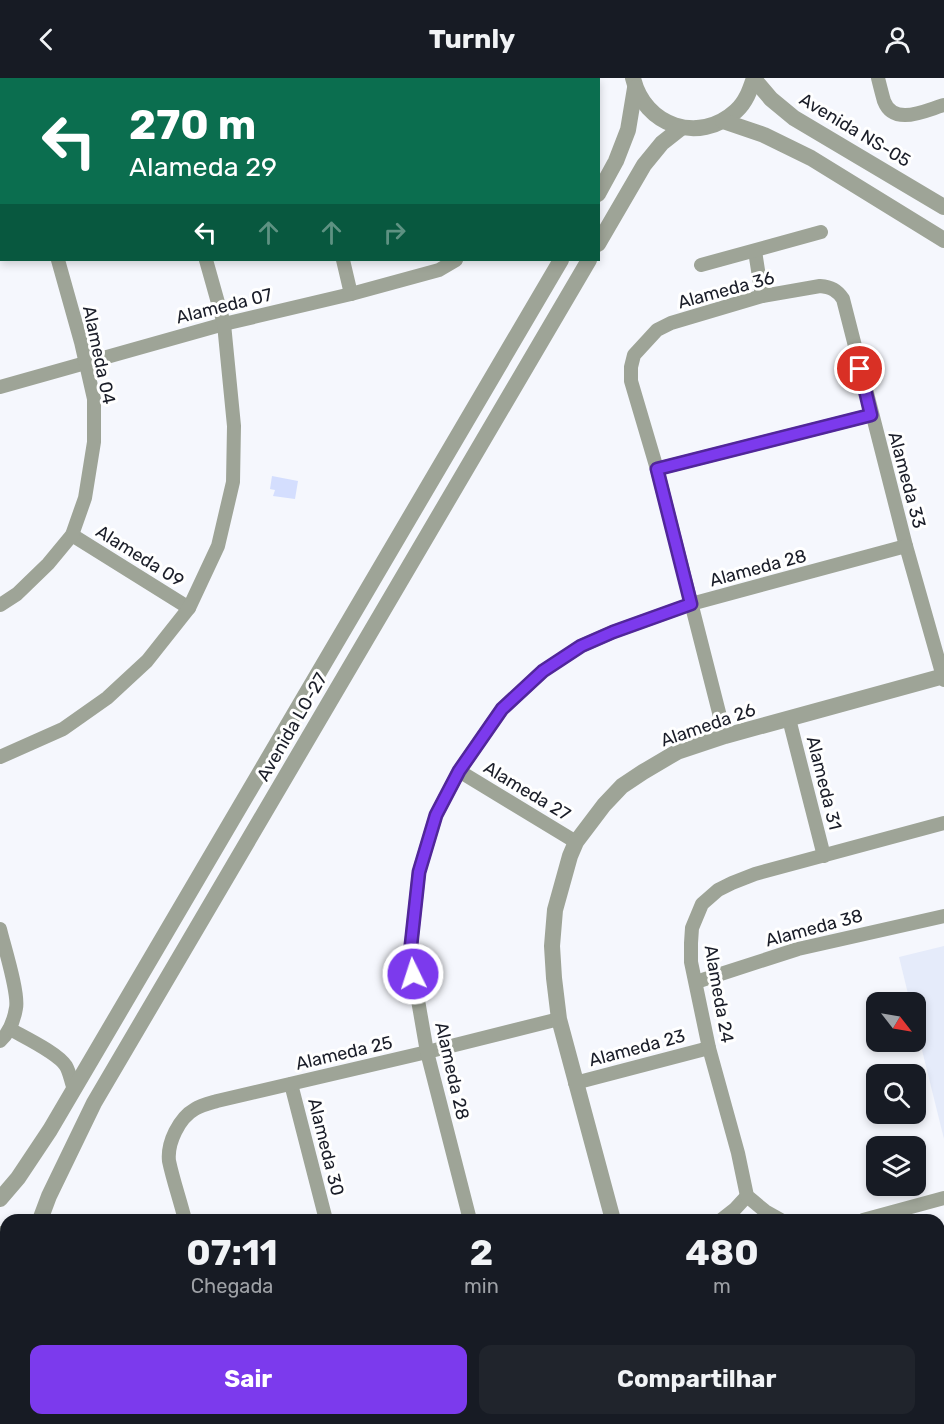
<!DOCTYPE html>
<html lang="pt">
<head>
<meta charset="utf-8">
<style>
  body { margin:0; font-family:Rubik,sans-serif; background:#20242c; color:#f1f3f6; height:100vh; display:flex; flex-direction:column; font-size:22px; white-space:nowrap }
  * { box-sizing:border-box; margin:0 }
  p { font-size:20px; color:#9ea1a6 }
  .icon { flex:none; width:33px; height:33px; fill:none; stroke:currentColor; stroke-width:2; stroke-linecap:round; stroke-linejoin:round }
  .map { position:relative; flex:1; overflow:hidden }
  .panel { position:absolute; left:0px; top:1136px; width:945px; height:212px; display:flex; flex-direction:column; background:#171b24; border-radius:18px 18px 0 0; box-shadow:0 3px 9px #0003 }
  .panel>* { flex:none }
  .banner { position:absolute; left:0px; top:0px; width:600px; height:183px; box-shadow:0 3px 9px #0003; background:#0b6e4f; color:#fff; overflow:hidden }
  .needle { width:39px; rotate:121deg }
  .fabs { position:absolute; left:866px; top:914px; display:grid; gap:12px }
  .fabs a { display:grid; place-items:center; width:60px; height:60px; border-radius:12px; background:#171b24; box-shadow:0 3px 9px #0003; font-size:30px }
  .pin { position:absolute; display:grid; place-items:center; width:51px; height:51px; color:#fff; margin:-26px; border:3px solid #fff; border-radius:50%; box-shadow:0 2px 6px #0007 }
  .me { position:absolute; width:66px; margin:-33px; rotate:356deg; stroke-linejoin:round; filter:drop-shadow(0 0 4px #0008) }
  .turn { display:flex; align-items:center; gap:21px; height:126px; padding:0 30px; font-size:27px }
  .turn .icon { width:78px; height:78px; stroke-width:2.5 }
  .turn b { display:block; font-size:42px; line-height:51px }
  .lanes { display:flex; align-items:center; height:57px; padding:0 30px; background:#0003; justify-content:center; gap:30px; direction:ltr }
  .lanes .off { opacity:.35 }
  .eta { display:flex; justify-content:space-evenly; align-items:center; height:102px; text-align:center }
  .eta b { font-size:36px; font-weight:700; line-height:42px }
  .button { display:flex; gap:12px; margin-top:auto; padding:12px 30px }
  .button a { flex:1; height:69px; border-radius:12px; background:#7c3aed; color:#fff; font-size:24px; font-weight:700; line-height:69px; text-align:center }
  .button a+a { background:#20242c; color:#f1f3f6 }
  header { display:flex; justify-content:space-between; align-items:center; height:78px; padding:0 30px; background:#171b24; font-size:27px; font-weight:700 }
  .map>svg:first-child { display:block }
</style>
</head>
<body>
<header><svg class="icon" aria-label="back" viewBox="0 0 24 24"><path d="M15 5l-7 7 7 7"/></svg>Turnly<svg class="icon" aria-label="person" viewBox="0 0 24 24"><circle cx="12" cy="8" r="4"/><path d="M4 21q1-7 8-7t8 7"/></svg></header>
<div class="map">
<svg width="944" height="1346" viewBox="0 0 944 1346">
  <rect width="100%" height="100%" fill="#f5f7fd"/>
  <!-- built -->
  <polygon fill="#e5ebfa" points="944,868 944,1061 915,944 915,924 910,924 899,879"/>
  <!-- building -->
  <polygon fill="#d4defe" points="272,398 298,403 295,421 273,418 275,412 270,411"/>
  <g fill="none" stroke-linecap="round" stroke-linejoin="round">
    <!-- minor -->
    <g stroke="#9ea497" stroke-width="14">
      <polyline points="12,0 12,2"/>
      <polyline points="298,0 299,2"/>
      <polyline points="442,0 442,2"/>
      <path d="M878,0c2,8 4,16 6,23 10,26 42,9 60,4"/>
      <polyline points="257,2 262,0"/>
      <polyline points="0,67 2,67"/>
      <polyline points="755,173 762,218"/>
      <polyline points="343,182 351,216"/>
      <polyline points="701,187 821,154"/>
      <polyline points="0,309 224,246 351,216 439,192 456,182"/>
      <polyline points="657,391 871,337"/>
      <polyline points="72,457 189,530"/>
      <polyline points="0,527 17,516 48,486 72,457 85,420 94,364 94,321 81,264 58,182"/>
      <polyline points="789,641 824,778"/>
      <path d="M725,658l-68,-267 -26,-88v-14l3,-12 23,-25 14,-7 91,-27 58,-10c11,1 17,4 23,13l63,247 38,134"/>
      <polyline points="0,679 63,651 107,620 147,583 189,530 218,468 233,404 234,348 224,246 206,182"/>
      <polyline points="459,693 576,764"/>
      <path d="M0,851c4,17 19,64 16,79 -2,12 -7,25 -16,33"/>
      <polyline points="696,904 798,871 944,838"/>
      <path d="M10,951c14,8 48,24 56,37 4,7 5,16 8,23"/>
      <polyline points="575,1005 709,970"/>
      <polyline points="291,1006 326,1142"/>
      <path d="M185,1142c-5,-20 -12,-40 -16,-59 -2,-18 10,-43 26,-52 6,-4 15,-6 22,-8l210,-49 132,-33"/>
      <polyline points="470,1142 427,974 410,876 419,794 436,737 459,693 502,631 543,593 581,568 613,554 691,526 906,468"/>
      <polyline points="721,1142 735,1131 747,1118"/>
      <polyline points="781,1142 765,1133 747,1118 738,1075 709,970 691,884 691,865 692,850 702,826 718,812 732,805 755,796 944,745"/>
      <polyline points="863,1142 944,1120"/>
      <polyline points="712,1341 713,1346"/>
      <polyline points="855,1341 856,1346"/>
      <polyline points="448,1346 466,1341"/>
    </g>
    <!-- tertiary -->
    <g stroke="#9ea497" stroke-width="16">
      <path d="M633,0c11,48 66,67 103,33 10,-9 14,-21 18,-33"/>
      <polyline points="754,1 771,21 794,40 944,129"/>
      <polyline points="723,43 764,57 811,80 944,162"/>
      <polyline points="598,116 616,83 628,52 635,10"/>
      <polyline points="598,166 644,87 662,65 681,50"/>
      <polyline points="0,1121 18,1100 50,1052 561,182"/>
      <polyline points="40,1142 49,1118 94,1025 589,182"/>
      <polyline points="613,1142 559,941 554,900 552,868 555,832 570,778 576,764 604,727 622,708 643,694 677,674 725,658 944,598"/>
      <polyline points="0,1156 6,1160"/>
      <polyline points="939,1267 944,1265"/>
      <polyline points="0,1296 6,1292"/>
      <polyline points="126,1341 135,1346"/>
      <polyline points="183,1341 192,1346"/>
      <polyline points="661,1346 676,1341"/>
    </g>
  </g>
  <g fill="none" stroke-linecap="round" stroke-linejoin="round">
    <!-- route casing -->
    <g stroke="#51269a" stroke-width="15">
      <polyline id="route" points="413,896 410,876 419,794 436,737 459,693 502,631 543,593 581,568 613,554 691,526 657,391 871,337 860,291"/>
    </g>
    <!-- route -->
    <use href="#route" stroke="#7c3aed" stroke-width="10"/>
  </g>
  <g text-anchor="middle" stroke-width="6" stroke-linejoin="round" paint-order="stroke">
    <!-- street labels -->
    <g font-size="18" fill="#1a1d28" stroke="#fff">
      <text transform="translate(855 52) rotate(31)" y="6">Avenida NS-05</text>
      <text transform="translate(726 212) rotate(-15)" y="6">Alameda 36</text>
      <text transform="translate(224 228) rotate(-14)" y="6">Alameda 07</text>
      <text transform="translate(99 277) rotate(78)" y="6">Alameda 04</text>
      <text transform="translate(907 402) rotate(75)" y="6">Alameda 33</text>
      <text transform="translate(140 478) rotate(32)" y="6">Alameda 09</text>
      <text transform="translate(758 490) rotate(-15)" y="6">Alameda 28</text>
      <text transform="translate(708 647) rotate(-19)" y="6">Alameda 26</text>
      <text transform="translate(292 649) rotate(-60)" y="6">Avenida LO-27</text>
      <text transform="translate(824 705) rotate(76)" y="6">Alameda 31</text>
      <text transform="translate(527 713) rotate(31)" y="6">Alameda 27</text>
      <text transform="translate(814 850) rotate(-15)" y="6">Alameda 38</text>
      <text transform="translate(719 916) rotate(80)" y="6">Alameda 24</text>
      <text transform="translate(637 970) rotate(-15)" y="6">Alameda 23</text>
      <text transform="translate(344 975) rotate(-13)" y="6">Alameda 25</text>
      <text transform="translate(452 993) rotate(77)" y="6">Alameda 28</text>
      <text transform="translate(326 1069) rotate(76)" y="6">Alameda 30</text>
    </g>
  </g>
</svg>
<div class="fabs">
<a><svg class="needle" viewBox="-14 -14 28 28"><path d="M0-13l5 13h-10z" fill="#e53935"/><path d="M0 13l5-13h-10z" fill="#9ea1a6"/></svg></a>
<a><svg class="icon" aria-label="search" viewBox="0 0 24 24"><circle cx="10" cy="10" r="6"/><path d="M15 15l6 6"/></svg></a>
<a><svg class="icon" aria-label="layers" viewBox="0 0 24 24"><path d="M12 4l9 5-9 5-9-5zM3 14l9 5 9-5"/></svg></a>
</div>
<div class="pin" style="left:860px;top:291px;background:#d93025"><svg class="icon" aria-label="arrive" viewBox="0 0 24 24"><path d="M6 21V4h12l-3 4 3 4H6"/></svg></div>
<svg class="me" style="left:413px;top:896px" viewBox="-20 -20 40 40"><circle r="17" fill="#7c3aed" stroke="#fff" stroke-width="3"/><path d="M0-11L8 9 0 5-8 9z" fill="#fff"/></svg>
<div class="banner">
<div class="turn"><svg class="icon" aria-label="left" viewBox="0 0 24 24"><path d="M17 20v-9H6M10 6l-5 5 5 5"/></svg><div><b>270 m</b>Alameda 29</div></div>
<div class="lanes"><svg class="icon" aria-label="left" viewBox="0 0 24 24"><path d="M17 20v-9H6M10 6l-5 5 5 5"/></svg><svg class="icon off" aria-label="ahead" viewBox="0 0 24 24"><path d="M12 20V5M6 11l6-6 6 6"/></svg><svg class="icon off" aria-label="ahead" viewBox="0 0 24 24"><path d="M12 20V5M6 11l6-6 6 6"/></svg><svg class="icon off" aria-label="right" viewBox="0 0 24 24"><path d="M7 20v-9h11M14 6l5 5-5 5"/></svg></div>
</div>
<section class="panel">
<div class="eta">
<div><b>07:11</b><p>Chegada</p></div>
<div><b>2</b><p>min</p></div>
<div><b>480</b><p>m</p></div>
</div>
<div class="button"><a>Sair</a><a>Compartilhar</a></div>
</section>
</div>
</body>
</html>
